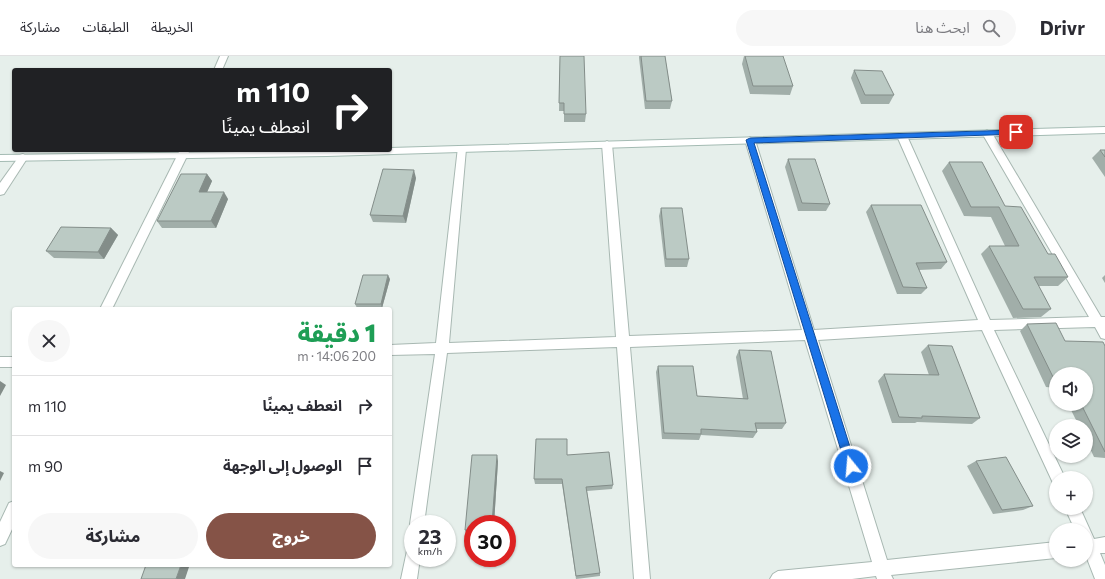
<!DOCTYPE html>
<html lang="ar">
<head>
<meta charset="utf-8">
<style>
  body { margin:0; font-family:Commissioner,"Noto Sans Arabic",sans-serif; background:#f7f7f7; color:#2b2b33; direction:rtl; height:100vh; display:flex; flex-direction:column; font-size:15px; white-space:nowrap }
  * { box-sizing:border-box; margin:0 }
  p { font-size:13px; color:#7c7c81 }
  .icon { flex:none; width:22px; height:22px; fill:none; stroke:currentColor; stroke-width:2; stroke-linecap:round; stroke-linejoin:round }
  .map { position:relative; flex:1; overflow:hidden; direction:ltr }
  .details { position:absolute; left:12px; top:251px; width:380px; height:260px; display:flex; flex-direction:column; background:#fff; border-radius:4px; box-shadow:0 1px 3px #0004; direction:rtl }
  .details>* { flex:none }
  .banner { position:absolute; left:12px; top:12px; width:380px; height:84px; border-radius:4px; box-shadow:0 1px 3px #0004; direction:rtl; background:#202124; color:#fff; overflow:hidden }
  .fabs { position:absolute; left:1049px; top:311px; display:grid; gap:8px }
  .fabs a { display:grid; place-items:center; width:44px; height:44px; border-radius:50%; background:#fff; box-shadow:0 1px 3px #0004; font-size:20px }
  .speed { position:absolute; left:404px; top:459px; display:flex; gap:8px; font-size:20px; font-weight:700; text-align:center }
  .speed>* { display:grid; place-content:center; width:52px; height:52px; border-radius:50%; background:#fff; box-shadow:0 1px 3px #0004; line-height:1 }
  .speed small { font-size:10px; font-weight:400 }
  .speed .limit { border:6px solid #d22; background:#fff; color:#111 }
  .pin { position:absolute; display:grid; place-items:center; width:34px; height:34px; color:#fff; margin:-17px; border-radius:8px; box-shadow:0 2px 6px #0006 }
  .me { position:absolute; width:44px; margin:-22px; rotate:343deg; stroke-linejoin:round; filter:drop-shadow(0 0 3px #0008) }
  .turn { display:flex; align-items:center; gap:14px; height:84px; padding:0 16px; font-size:18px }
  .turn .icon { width:52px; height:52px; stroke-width:2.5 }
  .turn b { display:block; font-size:28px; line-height:34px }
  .round { display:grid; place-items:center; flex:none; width:42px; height:42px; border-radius:21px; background:#f7f7f7 }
  .headline { display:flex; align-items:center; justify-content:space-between; height:68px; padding:0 16px }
  h1 { font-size:24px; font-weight:800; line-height:30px; color:#1e9e55 }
  .button { display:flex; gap:8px; margin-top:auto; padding:8px 16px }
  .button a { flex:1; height:46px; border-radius:24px; background:#855347; color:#fff; font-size:16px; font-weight:800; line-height:46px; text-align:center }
  .button a+a { background:#f7f7f7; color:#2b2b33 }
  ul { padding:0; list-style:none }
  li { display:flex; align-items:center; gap:12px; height:60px; padding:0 16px; border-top:1px solid #e1e1e2 }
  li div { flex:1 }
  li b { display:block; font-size:15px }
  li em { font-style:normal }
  header { display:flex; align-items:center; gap:24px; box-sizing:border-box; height:56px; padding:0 20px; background:#fff; border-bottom:1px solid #e1e1e2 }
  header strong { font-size:19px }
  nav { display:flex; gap:22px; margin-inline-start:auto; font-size:14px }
  .search { width:280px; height:36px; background:#f7f7f7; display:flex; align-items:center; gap:10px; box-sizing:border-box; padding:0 14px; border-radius:22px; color:#7c7c81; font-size:15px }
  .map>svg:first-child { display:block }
</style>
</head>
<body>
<header>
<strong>Drivr</strong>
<div class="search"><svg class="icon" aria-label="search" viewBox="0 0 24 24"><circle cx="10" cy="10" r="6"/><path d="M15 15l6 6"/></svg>ابحث هنا</div>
<nav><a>الخريطة</a><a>الطبقات</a><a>مشاركة</a></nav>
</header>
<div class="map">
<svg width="1105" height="523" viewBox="0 0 1105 523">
  <rect width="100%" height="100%" fill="#e6efeb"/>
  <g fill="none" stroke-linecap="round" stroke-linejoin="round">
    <!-- street casing -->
    <g stroke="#a8b8b2" stroke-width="2">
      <g id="street">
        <polygon points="220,0 228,0 222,14 214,14"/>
        <polygon points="987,74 992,77 1101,261 1105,261 1105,283 1101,282 1095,271 994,274 1065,422 1056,422 1056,428 1053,427 982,274 818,284 887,504 1056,486 1056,502 891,519 893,523 877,523 876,520 852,523 770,523 773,518 778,515 872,506 805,284 630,291 650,523 634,523 617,291 447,297 424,468 413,468 413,474 412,473 410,468 435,298 390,299 390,289 436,287 458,91 464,91 466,93 449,287 616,281 602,88 607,85 612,88 629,280 802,274 745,84 750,81 755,84 814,274 978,264 897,80 902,77 907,80 990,264 1089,261 982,77"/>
        <polygon points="180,94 190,94 112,253 100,253"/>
        <polygon points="23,98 28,101 4,138 0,139 0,127 20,99"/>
        <rect x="0" y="301" width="14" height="10"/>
        <polygon points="14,445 14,469 5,488 0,490 0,466 9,447"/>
        <polygon points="1065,452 1080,452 1094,483 1105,481 1105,497 1100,497 1105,509 1105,523 1095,523 1086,500 1086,474 1075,474"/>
        <polygon points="413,487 413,502 420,502 417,523 401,523 408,490"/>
      </g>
    </g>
    <!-- secondary casing -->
    <g stroke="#a4bbb3" stroke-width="2">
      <polygon id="secondary" points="1105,71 1105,77 327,100 0,105 0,99 390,94 390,92"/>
    </g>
    <!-- street -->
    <use href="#street" fill="#fff" fill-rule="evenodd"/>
    <!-- secondary -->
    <use href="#secondary" fill="#fff" fill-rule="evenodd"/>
  </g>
  <!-- wall -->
  <g fill="#a1aea9">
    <polygon points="560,0 586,58 585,66 564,66 564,55 559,55"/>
    <polygon points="639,0 665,0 672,45 670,53 645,53 639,2"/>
    <polygon points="744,0 793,30 790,39 750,38 742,8"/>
    <polygon points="854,14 894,39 889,48 861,48 851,22"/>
    <polygon points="1100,94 1105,94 1105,121 1092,102"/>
    <polygon points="788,103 830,148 826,155 798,155 785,111"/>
    <polygon points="949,106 1005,150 1068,221 1058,230 1038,230 1051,253 1041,261 1013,262 981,198 989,190 1005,190 991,161 964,160 942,115"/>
    <polygon points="207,118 212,125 207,136 228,143 216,172 162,172 157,165"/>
    <polygon points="416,122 406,167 373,166 370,159"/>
    <polygon points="871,149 947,206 941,213 919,214 927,232 921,238 897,238 866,156"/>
    <polygon points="661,152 689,203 687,211 665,211 659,160"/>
    <polygon points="111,172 118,179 104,203 54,202 46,195"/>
    <polygon points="1105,219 1105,227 1102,222"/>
    <polygon points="390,223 382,252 357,252 355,248"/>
    <polygon points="1027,268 1065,285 1105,290 1105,402 1094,401 1086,384 1086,370 1079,370 1068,348 1086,348 1086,318 1056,318 1056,332 1046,331 1020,275"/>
    <polygon points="928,289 980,362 972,368 917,366 915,367 892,367 878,325 884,318 929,319 921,296"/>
    <polygon points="739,294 786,367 782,373 756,373 757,376 753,382 701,379 699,384 662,383 656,316 658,310 697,340 743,343 736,301"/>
    <polygon points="567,399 613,429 612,433 587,435 600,517 600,520 576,523 562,428 535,428 534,423"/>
    <polygon points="498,405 494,468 473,468 473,478 466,478 465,474"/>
    <polygon points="976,405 1033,450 1023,454 993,458 967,410"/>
  </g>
  <!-- shaded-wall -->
  <g fill="#838d89">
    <polygon points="414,114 416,122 406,167 403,160"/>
    <polygon points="207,118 212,125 204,143 199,136"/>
    <polygon points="224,136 228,143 216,172 211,165"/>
    <polygon points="111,172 118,179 104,203 98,196"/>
    <polygon points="388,219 390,223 382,252 381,248"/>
    <polygon points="0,325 6,329 0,340"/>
    <polygon points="497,399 498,405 494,468 492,468"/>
    <polygon points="0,415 4,417 0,425"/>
    <polygon points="181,509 183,509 189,511 185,523 176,523"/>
  </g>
  <!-- building -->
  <g fill="#bbcac4" stroke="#838d89">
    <polygon points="560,0 584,0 586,58 564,58 564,47 559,47"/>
    <polygon points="641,0 665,0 672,45 646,45"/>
    <polygon points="745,0 783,0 793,30 753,30"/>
    <polygon points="854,14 882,15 894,39 865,39"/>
    <polygon points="1100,94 1105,94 1105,101"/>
    <polygon points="788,103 815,103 830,148 802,147"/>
    <polygon points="949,106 982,106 1005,150 1021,151 1048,198 1055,198 1068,221 1034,221 1051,253 1023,253 989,190 1019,190 999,151 971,151"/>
    <polygon points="383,113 414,114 403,160 370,159"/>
    <polygon points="181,118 207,118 199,136 224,136 211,165 157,165"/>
    <polygon points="871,149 921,149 947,206 916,207 927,232 903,231"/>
    <polygon points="661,152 682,152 689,203 666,203"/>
    <polygon points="61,171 111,172 98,196 46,195"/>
    <polygon points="363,219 388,219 381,248 355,248"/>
    <polygon points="1056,267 1065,285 1103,286 1105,290 1105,396 1081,348 1086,348 1086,318 1056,318 1056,325 1055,325 1027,268"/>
    <polygon points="928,289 952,290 980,362 922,360 922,362 899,361 884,318 939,319"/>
    <polygon points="739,294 771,295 786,367 755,367 757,376 701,373 701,378 664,377 658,310 693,310 697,340 748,343"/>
    <polygon points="536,383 567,383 567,399 609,396 613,429 586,431 600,517 576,520 562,423 534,423"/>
    <polygon points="472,399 497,399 492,468 473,468 473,474 465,474"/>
    <polygon points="1006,401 1033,450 1002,454 976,405"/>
    <polygon points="146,509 181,509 176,523 141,523"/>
  </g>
  <!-- route -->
  <polygon fill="#1a73e8" stroke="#114b97" points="1016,74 1019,75 1019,78 754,87 856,410 855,414 851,415 847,414 746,84 750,82"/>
</svg>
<div class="fabs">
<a><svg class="icon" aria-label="sound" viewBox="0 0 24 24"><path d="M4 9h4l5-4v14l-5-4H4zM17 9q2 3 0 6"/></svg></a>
<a><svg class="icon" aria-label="layers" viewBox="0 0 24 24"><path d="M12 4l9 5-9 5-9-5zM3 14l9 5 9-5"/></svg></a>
<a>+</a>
<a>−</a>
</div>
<div class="speed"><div>23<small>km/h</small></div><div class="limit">30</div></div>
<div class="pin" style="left:1016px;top:76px;background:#d93025"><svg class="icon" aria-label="arrive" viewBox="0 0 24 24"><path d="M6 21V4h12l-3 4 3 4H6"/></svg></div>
<svg class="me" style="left:851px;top:410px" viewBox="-20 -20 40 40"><circle r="17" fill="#1a73e8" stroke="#fff" stroke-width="3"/><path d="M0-11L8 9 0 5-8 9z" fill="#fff"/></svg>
<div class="banner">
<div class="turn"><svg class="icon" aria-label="right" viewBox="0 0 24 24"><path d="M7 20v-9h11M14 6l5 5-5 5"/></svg><div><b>110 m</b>انعطف يمينًا</div></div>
</div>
<section class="details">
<div class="headline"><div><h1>1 دقيقة</h1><p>200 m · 14:06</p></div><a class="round"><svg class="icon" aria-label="close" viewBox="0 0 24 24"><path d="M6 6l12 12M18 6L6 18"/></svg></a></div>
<ul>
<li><svg class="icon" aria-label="right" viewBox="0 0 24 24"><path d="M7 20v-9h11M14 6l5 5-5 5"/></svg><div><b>انعطف يمينًا</b></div><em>110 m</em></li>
<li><svg class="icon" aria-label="arrive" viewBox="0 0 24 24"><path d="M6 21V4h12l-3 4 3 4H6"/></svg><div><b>الوصول إلى الوجهة</b></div><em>90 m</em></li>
</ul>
<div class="button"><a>خروج</a><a>مشاركة</a></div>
</section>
</div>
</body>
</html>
